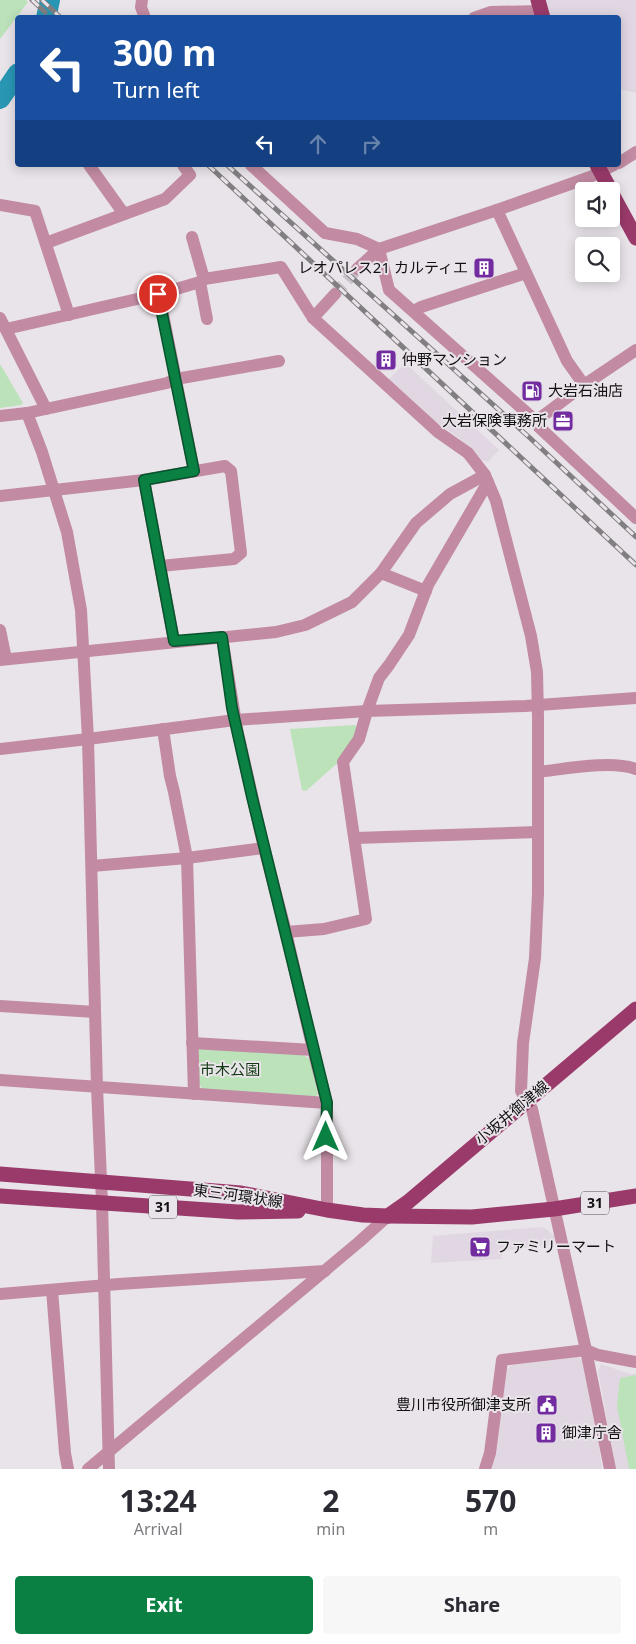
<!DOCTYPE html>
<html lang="en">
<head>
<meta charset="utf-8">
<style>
  body { margin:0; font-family:"Noto Sans","Noto Sans JP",sans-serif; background:#f7f7f7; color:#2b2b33; height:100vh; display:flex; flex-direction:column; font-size:19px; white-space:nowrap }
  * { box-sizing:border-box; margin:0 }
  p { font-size:16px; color:#7c7c81 }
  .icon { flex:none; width:28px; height:28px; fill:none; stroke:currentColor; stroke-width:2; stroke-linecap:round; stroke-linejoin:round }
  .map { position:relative; height:1469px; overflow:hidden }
  .details { display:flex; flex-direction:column; background:#fff; flex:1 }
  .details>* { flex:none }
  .top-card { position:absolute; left:15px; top:15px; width:606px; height:152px; border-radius:5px; box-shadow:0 2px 12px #0003; background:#1a4fa0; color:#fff; overflow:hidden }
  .buttons { position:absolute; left:575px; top:182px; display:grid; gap:10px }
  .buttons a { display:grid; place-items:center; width:45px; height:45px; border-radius:5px; background:#fff; box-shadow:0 2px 12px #0003; font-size:25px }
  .pin { position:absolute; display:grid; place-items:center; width:42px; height:42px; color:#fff; margin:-21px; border:2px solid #fff; border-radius:50%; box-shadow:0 1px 5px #0007 }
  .me { position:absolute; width:55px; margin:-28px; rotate:0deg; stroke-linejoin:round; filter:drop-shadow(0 0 4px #0008) }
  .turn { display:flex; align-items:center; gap:18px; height:105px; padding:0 15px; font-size:22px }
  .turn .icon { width:65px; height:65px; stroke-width:2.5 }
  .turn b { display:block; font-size:35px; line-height:42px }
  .lanes { display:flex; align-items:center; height:48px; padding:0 15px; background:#0003; justify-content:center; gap:25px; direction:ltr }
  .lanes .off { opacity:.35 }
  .eta { display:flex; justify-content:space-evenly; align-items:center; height:85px; text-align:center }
  .eta b { font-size:30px; font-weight:700; line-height:35px }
  .cta { display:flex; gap:10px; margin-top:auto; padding:10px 15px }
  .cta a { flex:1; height:58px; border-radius:5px; background:#0b8043; color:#fff; font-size:20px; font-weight:700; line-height:58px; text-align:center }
  .cta a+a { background:#f7f7f7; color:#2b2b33 }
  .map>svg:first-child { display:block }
</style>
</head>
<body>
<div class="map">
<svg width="636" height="1469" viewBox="0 0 636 1469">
  <rect width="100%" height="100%" fill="#e9e4e9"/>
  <!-- built -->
  <g fill="#e1d7e3">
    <polygon points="545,0 636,0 636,93 619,89 619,18 550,17"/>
    <polygon points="405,363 499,450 488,462 482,460 459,438 436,422 387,381"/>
    <polygon points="541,1227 545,1228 556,1237 553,1244 503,1251 501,1259 431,1263 433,1236"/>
    <polygon points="578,1357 584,1361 595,1418 602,1469 489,1469 506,1369 512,1365"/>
    <polygon points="601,1364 630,1374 636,1374 636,1469 616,1469 598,1371"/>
  </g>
  <!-- green -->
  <g fill="#bce2ba">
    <polygon points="0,0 26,0 28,2 0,39"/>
    <polygon points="0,364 23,403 21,405 0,408"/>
    <polygon points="355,725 358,728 343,758 306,791 302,790 290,729"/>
    <polygon points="203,1046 303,1055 310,1059 318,1094 315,1098 203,1090 199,1084 198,1050"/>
    <polygon points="636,1375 636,1469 629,1469 617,1406 620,1378"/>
  </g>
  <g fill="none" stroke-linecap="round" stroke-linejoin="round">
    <!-- river -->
    <g stroke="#2997b4" stroke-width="20">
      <polyline points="46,18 50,0"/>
      <polyline points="0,99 18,73"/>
    </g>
    <!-- minor-tunnel -->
    <polyline stroke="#c9c4c9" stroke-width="12" stroke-dasharray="12 6" stroke-linecap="butt" points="335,294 357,269"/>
    <!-- minor -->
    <g stroke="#c28ba3" stroke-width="12">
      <polyline points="142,0 141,7 145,18"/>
      <polyline points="474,18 491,12 541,11"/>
      <polyline points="619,163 636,152"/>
      <polyline points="89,165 124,214"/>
      <polyline points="251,165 325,233 357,239 379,249 389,290 536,421 539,427 636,518"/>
      <polyline points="0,205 35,211 69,315"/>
      <polyline points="497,210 567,361 584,385"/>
      <polyline points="192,237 204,279"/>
      <polyline points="46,243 165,199 190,175 183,165"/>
      <polyline points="357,269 379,249 497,210 590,177 614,165"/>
      <polyline points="200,282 207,319"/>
      <polyline points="159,294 194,471"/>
      <polyline points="414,311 421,307 526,273"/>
      <polyline points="0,318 46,409"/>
      <polyline points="313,318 335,294"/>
      <polyline points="6,329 159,294 200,282 204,279 281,267 313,318 438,432 468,453 485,475 496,501 531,636 537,672 538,718 538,893 535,958 523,1043 521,1091 532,1109 586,1350 610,1469"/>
      <polyline points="27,413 42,452 67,532 81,610 88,739 97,1087 102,1203 109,1469"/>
      <polyline points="0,416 27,413 167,383 176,379 279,361"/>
      <polyline points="536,421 584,385 636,350"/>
      <polyline points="144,480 174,641"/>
      <polyline points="0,496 144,480 225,466 231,471 241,553 234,559 160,566"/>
      <polyline points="381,573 426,591"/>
      <polyline points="0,630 6,659"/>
      <polyline points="222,637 237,729 264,848 286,932 313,1050 327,1103 327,1210"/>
      <polyline points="0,660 276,632 305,625 352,602 381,573 416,523 450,494 485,475"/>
      <polyline points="163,729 170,776 174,792 187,858 194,1094"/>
      <polyline points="0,749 88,739 235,720 367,711 525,706 636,698"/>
      <path d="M538,772c27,-3 73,-12 98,-3"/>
      <polyline points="355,838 538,832"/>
      <polyline points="92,866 187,858 264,848"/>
      <polyline points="286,932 324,929 366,919 343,762 359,739 367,711 379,678 389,665 409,635 428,585 488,482"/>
      <polyline points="0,1006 95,1012"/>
      <polyline points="192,1043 313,1050"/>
      <polyline points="0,1080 327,1103"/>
      <polyline points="52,1290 65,1453 68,1469"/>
      <polyline points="0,1294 119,1284 325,1271"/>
      <polyline points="88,1469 359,1242 388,1216"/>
      <polyline points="485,1469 490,1453 502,1360 586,1350 598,1355 636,1362"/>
    </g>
    <!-- major -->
    <g stroke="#9a3a6b" stroke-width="15">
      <polyline points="538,0 543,18"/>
      <polyline points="597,165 611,191"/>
      <polyline points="611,192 636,238"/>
      <polyline points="0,1174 241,1193 327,1210 363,1215 388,1216 472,1217 554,1209 636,1196"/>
      <polyline points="0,1196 238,1212 298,1211"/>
      <polyline points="388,1216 408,1202 636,1009"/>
    </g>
    <!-- rail casing -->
    <g stroke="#827f82" stroke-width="5">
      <g id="rail">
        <polyline points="32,0 45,12"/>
        <polyline points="42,0 61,18"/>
        <polyline points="208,165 636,565"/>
        <polyline points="227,165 530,438 636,537"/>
      </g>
    </g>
    <!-- rail -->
    <use href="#rail" stroke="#e9e4e9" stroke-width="3" stroke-dasharray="9" stroke-linecap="butt"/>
  </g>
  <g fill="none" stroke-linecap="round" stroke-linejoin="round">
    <!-- route casing -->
    <g stroke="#07532c" stroke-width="12">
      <polyline id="route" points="158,294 194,471 144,480 174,641 222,637 232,708 252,797 327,1103 326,1137"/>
    </g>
    <!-- route -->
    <use href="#route" stroke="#0b8043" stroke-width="9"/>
  </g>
  <!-- icons -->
  <defs>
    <g id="building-square" transform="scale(1.125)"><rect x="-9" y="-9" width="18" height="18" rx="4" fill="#722ca0" stroke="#e9e4e9"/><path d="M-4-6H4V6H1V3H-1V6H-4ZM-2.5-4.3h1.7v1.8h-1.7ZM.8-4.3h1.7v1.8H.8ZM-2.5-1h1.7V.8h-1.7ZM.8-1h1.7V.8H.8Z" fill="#fff"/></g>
    <g id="fuel-square" transform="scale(1.125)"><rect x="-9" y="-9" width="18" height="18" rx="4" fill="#722ca0" stroke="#e9e4e9"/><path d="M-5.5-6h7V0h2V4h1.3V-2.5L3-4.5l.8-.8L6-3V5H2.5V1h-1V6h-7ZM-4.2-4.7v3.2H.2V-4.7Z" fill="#fff"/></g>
    <g id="office-square" transform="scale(1.125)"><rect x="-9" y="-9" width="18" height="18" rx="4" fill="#722ca0" stroke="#e9e4e9"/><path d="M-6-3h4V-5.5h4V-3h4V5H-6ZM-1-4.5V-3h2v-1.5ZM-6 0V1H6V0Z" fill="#fff"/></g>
    <g id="supermarket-square" transform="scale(1.125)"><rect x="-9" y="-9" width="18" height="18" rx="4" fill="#722ca0" stroke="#e9e4e9"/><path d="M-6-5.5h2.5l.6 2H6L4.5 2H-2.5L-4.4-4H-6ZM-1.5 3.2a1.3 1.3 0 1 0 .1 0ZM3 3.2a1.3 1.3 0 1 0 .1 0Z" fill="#fff"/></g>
    <g id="civic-square" transform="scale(1.125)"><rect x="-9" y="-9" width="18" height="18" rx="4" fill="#722ca0" stroke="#e9e4e9"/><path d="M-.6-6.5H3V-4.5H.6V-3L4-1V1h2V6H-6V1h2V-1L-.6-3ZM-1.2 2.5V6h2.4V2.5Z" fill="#fff"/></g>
  </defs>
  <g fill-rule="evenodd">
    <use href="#building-square" x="484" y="268"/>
    <use href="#building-square" x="386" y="360"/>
    <use href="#fuel-square" x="532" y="391"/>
    <use href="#office-square" x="563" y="421"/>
    <use href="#supermarket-square" x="480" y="1247"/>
    <use href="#civic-square" x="547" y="1405"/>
    <use href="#building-square" x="546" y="1433"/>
  </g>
  <g text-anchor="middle" stroke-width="4" stroke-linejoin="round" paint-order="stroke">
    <!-- shield labels -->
    <g fill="#e9e4e9" stroke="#524f52" stroke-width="1">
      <rect x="581" y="1191.5" width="28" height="23" rx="4"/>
      <rect x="149" y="1195.5" width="28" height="23" rx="4"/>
    </g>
    <g font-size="14" font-weight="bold" fill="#110f11">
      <text x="595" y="1208">31</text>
      <text x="163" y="1212">31</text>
    </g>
    <!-- poi labels -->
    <g font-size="15" fill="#110f11" stroke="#e9e4e9" text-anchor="start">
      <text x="468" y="273" text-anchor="end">レオパレス21 カルティエ</text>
      <text x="402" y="365">仲野マンション</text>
      <text x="548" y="396">大岩石油店</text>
      <text x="547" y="426" text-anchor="end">大岩保険事務所</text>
      <text x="496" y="1252">ファミリーマート</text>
      <text x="531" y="1410" text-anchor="end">豊川市役所御津支所</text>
      <text x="562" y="1438">御津庁舎</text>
    </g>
    <!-- park labels -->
    <g font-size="15" fill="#123a12" stroke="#e9e4e9">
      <text x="230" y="1075">市木公園</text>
    </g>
    <!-- street labels -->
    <g font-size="15" fill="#110f11" stroke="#e9e4e9">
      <text transform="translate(512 1113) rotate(-40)" y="5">小坂井御津線</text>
      <text transform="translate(238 1196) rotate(8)" y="5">東三河環状線</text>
    </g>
  </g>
</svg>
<div class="buttons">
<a><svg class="icon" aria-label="sound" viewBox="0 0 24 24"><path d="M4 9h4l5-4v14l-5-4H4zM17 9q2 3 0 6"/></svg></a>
<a><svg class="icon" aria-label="search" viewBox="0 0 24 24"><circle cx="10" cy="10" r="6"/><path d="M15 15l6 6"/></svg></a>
</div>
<div class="pin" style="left:158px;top:294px;background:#d93025"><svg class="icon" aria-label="arrive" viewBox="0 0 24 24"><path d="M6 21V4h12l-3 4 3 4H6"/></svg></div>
<svg class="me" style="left:326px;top:1137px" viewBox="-20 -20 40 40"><path d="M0-17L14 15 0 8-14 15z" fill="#0b8043" stroke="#fff" stroke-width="4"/></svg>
<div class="top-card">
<div class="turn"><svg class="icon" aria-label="left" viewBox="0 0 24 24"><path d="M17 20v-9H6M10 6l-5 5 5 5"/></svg><div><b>300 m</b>Turn left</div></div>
<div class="lanes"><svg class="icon" aria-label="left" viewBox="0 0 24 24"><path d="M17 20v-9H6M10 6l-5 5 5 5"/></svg><svg class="icon off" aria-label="ahead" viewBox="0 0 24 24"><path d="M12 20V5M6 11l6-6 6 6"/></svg><svg class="icon off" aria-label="right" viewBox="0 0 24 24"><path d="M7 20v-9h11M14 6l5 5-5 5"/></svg></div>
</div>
</div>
<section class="details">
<div class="eta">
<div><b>13:24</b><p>Arrival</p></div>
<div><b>2</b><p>min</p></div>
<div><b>570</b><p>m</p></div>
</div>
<div class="cta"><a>Exit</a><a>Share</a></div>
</section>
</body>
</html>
